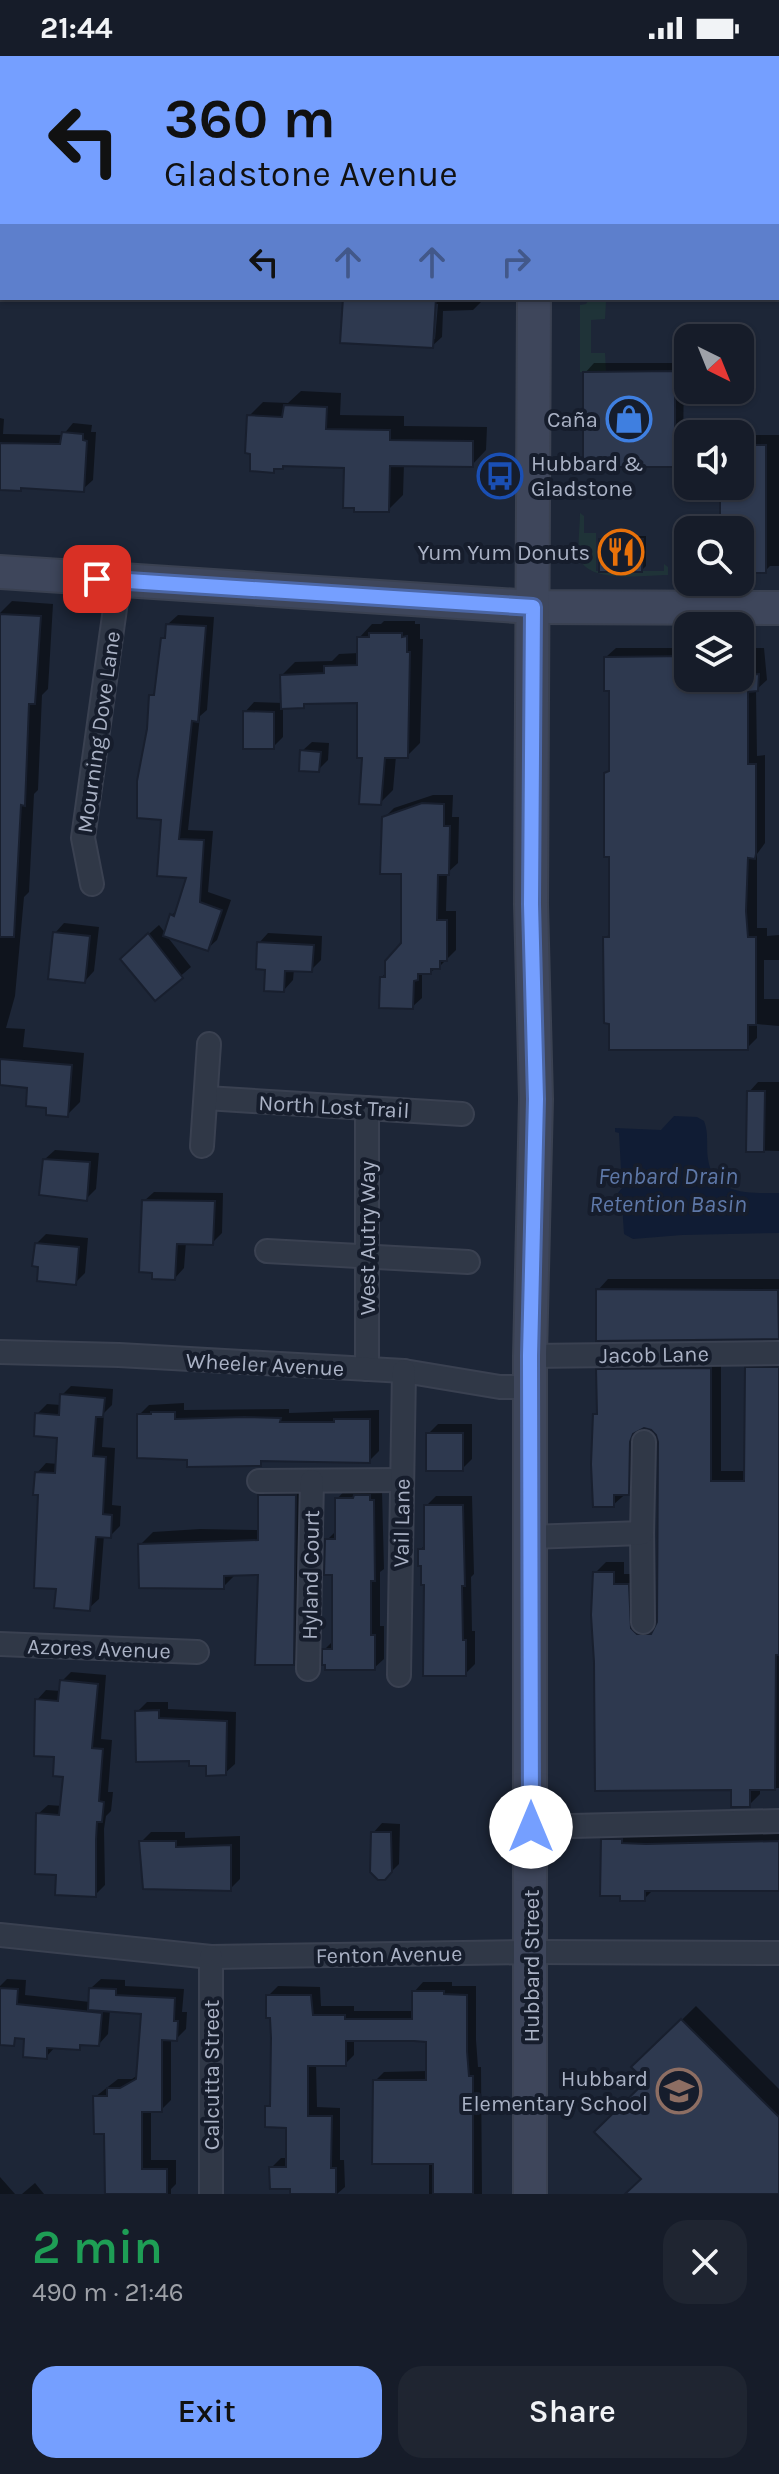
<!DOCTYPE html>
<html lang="en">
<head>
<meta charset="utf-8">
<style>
  body { margin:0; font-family:Karla,sans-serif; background:#1f2531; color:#f1f3f6; height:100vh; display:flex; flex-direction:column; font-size:30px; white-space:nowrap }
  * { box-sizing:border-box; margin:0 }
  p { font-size:26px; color:#9ea1a8 }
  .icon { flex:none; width:44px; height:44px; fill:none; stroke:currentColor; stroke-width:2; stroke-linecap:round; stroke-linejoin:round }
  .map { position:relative; height:2138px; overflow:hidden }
  .details { display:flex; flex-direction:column; background:#161c29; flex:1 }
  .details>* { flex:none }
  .top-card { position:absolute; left:0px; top:0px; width:780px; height:244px; box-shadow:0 2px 6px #0004,0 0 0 2px #353a46; background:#759fff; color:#111; overflow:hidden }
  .needle { width:52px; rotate:137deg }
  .buttons { position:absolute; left:674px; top:268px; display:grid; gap:16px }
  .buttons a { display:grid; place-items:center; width:80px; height:80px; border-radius:16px; background:#161c29; box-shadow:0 2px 6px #0004,0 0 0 2px #353a46; font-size:40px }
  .pin { position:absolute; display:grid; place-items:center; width:68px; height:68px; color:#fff; margin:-34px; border-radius:16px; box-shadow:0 4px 12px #0006 }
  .me { position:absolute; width:88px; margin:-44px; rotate:0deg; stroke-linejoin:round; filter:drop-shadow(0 0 6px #0008) }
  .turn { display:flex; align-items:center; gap:28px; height:168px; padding:0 32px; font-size:36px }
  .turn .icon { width:104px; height:104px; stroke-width:2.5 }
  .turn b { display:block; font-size:56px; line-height:68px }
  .lanes { display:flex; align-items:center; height:76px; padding:0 32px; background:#0003; justify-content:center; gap:40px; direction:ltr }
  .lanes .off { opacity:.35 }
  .round { display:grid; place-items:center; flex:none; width:84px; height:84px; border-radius:24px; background:#1f2531 }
  .overview { display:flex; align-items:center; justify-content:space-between; height:136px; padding:0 32px }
  h1 { font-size:48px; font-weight:600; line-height:60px; color:#1e9e55 }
  .button { display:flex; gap:16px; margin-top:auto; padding:16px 32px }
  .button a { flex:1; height:92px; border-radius:24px; background:#759fff; color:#111; font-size:32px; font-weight:600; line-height:92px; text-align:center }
  .button a+a { background:#1f2531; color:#f1f3f6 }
  .status { display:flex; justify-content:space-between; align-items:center; height:56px; padding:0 40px; background:#161c29; direction:ltr }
  .status svg { height:22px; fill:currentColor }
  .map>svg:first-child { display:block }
</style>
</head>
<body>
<div class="status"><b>21:44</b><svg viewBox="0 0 49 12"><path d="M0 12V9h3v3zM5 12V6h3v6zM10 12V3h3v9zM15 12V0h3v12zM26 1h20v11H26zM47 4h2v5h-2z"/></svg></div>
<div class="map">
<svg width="779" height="2138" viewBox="0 0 779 2138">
  <rect width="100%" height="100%" fill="#1d2637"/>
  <!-- green -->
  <g fill="#1f3338">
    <polygon points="590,242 614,242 618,246 606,246 605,263 591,264 591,297 605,297 606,316 580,316 580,249 586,248"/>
    <path d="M580,457l4,3v17h12v38h68v-7l4,3v8c-22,0 -81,9 -88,-17 -3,-14 0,-31 0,-45z"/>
  </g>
  <!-- water -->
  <path fill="#101c34" d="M674,1060l23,1 7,4c5,12 2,25 4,38 5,37 42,34 71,34v40l-97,2 -49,4 -9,-5 -2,-31h-8l-1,-4 9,-11 -3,-55 -4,-1v-4l46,2z"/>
  <!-- shadow -->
  <g fill="#0007" fill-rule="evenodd">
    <polygon points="267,0 266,2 30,2 44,0"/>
    <rect x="290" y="0" width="192" height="2"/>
    <polygon points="0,6 2,6 0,58"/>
    <path d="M344,242h138v3l-9,9 -30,1 -1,26 -10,9zM434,248h4l-3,35h-4z"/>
    <polygon points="594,307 684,307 683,399 674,409 585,317"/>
    <polygon points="301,335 341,337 340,359 404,360 404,370 487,371 486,394 472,409 404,408 403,439 388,454 346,410 285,409 273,415 249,360 263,346 288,347"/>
    <polygon points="0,362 4,363 3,378 63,379 73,367 92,369 91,376 96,376 93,424 83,433 0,432"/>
    <polygon points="740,379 779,379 779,510 770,510 765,515 740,515 740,474 722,474 722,430 740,430"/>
    <polygon points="606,480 646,480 646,510 642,514 601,484"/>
    <polygon points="12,545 53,548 48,633 42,639 38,734 34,738 29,836 24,841 15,940 6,972 25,973 23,991 84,997 80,1046 67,1059 48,1050 29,1032 0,1029 0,557"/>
    <polygon points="178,559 214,561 207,654 200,660 188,774 213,775 208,836 231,844 217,884 207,893 166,879 191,911 155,942 132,893 159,869 166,878 172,859 178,853 189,821 163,762 149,673 151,640 157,634 163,583 167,578 168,568"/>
    <polygon points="384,565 415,565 415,568 420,568 420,583 423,583 420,687 407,700 396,700 393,734 380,747 365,700 359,645 307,646 303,650 283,651 283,681 273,691 245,656 254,646 283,647 282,619 295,606 332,605 339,598 359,597 359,582 372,568 381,568"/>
    <polygon points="616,592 688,592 688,622 740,622 740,592 764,592 767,624 756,634 757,700 765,699 765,787 757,798 757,872 767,872 767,880 779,879 779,904 764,904 764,943 779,943 779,970 757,968 757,982 747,992 605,882 611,877 611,838 606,717 611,713 611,633 606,601"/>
    <polygon points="312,686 329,687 328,704 318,714 302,695"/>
    <polygon points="433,739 453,739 452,761 459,761 458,807 447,817 446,855 456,855 456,894 439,911 430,916 422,916 422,942 412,951 382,922 403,888 403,816 384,762 394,752"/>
    <polygon points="64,867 99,871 94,915 85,925 55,877"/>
    <polygon points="268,877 322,880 321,904 311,914 294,913 293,924 284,934 267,912 259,887"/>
    <polygon points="758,1026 779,1026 779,1095 748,1094 749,1036"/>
    <polygon points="55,1094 99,1097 96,1133 86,1143 45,1103"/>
    <polygon points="154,1136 223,1137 222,1177 212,1187 186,1186 184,1212 175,1222 144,1145"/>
    <polygon points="46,1178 88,1182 85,1217 75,1227 36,1188"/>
    <polygon points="608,1223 779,1223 779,1281 598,1283 598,1234"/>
    <polygon points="779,1300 779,1732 760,1732 760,1738 749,1749 733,1732 595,1517 606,1506 624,1506 624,1518 639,1518 648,1569 658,1568 660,1386 658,1378 652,1372 643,1370 640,1373 639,1426 613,1449 595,1359 599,1355 598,1314 608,1303 721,1302 721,1415 746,1415 747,1312 758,1302"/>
    <polygon points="71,1330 113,1333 112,1349 104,1357 102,1391 115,1392 112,1449 121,1450 120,1470 110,1480 104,1479 99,1543 89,1552 58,1531 37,1417 46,1407 58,1408 59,1380 37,1358 47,1348 61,1349 62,1339"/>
    <polygon points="184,1347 184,1354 289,1353 289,1357 379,1354 379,1395 369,1405 265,1403 260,1408 189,1402 139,1359 149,1349"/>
    <polygon points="438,1368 472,1368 472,1403 462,1413 428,1378"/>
    <polygon points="272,1427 308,1427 306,1594 293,1607 260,1517 236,1518 223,1531 140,1489 153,1476 200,1473 260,1474 260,1440"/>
    <polygon points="346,1433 382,1435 384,1513 380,1516 380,1570 384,1570 384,1603 374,1612 324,1594 334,1584 334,1517 327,1484 337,1474 337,1443"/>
    <polygon points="436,1440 472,1440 474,1518 471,1521 472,1575 475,1575 475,1608 465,1618 426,1527 420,1494 426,1488 426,1450"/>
    <polygon points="71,1616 106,1619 101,1683 112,1684 108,1736 113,1736 111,1755 106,1760 104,1773 105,1829 95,1839 59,1817 38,1758 48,1749 62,1750 65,1719 37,1644 46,1634 61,1635 62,1625"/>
    <polygon points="147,1646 168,1646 168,1653 236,1656 235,1708 225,1717 191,1703 137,1656"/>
    <polygon points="622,1765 779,1767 779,1833 654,1833 644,1843 603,1784"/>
    <polygon points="382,1767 400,1768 399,1808 389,1818 373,1777"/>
    <polygon points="151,1776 185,1776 185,1782 240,1780 240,1823 230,1833 141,1786"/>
    <polygon points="7,1923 26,1924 25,1939 90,1946 91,1932 101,1923 125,1924 125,1930 184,1933 182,1956 187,1956 186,1973 176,1983 171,1983 171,2044 161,2054 151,2054 151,2104 176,2104 176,2128 171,2133 171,2138 107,2138 106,2076 95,2041 118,2023 132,2023 138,2019 143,1956 110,1954 108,1978 99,1988 85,1987 79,1992 56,1990 46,2001 26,1981 0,1979 0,1930"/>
    <polygon points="423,1926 452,1926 452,1930 476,1930 476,1984 478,2011 481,2011 482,2138 429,2138 429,2106 375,2025 384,2016 428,2015 428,1984 354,1983 354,1999 345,2008 316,2008 317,2051 340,2052 340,2104 344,2104 345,2131 337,2138 292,2138 292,2131 271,2112 281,2102 288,2102 288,2070 267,2051 272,2045 273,1981 268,1940 278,1930 320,1931 321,1950 354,1950 354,1955 414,1955 414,1936"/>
    <polygon points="696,1950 779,2033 779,2138 626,2138 642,2122 649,2025 634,2011"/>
    <polygon points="0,2121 15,2138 0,2138"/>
    <polygon points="35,2127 44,2138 22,2138"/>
  </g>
  <!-- building -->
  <g fill="#2e394f" stroke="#181f2e" stroke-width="2">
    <polygon points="343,242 436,242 433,292 340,287"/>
    <polygon points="675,315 675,411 583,411 583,316"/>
    <polygon points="284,349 327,351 326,373 390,374 390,384 473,385 473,411 390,410 389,456 354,456 354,452 343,452 344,412 283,410 283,413 274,413 274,417 250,415 250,398 245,397 247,359 282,361"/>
    <polygon points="62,376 83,378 83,384 87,385 84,436 21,432 21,435 0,434 0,387 60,388"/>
    <polygon points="740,389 766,389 766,517 740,517 740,474 720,474 720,430 740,430"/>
    <polygon points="599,483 643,483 642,516 599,516"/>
    <polygon points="0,558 41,560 35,648 29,648 25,750 21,749 14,881 0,881"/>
    <polygon points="166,568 206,570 198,666 192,665 179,783 204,784 200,846 222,854 208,895 163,880 170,858 174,860 186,822 157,820 161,764 137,762 137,725 147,673 149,639 154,639 161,582 165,582"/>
    <polygon points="369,577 402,577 402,581 407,580 407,596 410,596 408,702 385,702 381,749 359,748 362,702 357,702 357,647 304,648 304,652 281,653 280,619 324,617 324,610 357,609 357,581 369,581"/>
    <polygon points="688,600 688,622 740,622 740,619 759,618 758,635 748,636 748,708 756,708 756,798 755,803 748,802 746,855 748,881 756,881 756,969 748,969 748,994 609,994 609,968 604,967 603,881 609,881 609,801 604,801 604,717 609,715 609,635 604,635 604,601"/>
    <polygon points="243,655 274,656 274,693 243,693"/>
    <polygon points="300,694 321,696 319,716 299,715"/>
    <polygon points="422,747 444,748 444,770 450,770 449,819 438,819 437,864 447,864 447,905 440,905 440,913 431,913 431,918 418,918 418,924 414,925 413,953 379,952 380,921 385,921 385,905 401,887 401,818 380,818 382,761"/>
    <polygon points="53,876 90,880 85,927 48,923"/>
    <polygon points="148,877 183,922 155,945 120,903"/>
    <polygon points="257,886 314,889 312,916 285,915 284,936 264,935 265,914 256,913"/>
    <polygon points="0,1003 72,1009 68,1061 46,1059 46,1052 26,1050 27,1032 0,1029"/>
    <polygon points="747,1035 765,1035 764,1096 746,1096"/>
    <polygon points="43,1103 90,1106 87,1145 39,1139"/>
    <polygon points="142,1144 215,1145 213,1189 177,1188 175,1224 152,1223 152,1217 139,1216"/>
    <polygon points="35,1187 79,1191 76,1229 37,1225 38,1211 32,1210"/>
    <polygon points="596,1233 778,1234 779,1283 596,1285"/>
    <polygon points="745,1311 779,1311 779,1599 776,1599 775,1734 750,1734 750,1751 731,1751 731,1734 595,1735 594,1606 591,1559 593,1516 614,1516 614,1528 629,1528 631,1572 637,1578 651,1578 657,1566 658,1386 656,1379 651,1374 644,1372 633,1378 630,1386 629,1439 614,1439 614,1451 593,1451 591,1408 593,1358 597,1358 596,1313 711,1312 711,1425 744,1425"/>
    <polygon points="60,1338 105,1342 103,1361 96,1361 93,1400 106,1401 103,1458 112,1459 111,1482 96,1481 90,1555 54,1552 56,1533 34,1532 38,1439 33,1439 35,1416 55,1417 57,1382 34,1380 35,1357 59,1359"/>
    <polygon points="151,1356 175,1356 175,1363 244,1361 281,1362 280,1366 334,1366 334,1363 370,1363 370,1407 261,1405 261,1410 187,1411 187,1404 137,1402 137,1358 151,1358"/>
    <rect x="426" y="1377" width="37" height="38"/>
    <polygon points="258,1439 296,1439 294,1609 255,1609 258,1519 224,1520 224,1533 139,1532 138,1488 258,1484"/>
    <polygon points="354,1439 370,1439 370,1444 374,1444 375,1525 371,1525 371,1579 375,1579 375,1614 325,1614 325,1609 322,1609 322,1593 332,1593 332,1519 324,1519 325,1483 335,1483 335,1442 353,1442"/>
    <polygon points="424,1449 463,1449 465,1530 462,1530 463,1584 466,1584 466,1620 423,1620 424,1529 421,1529 421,1510 418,1510 418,1493 424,1493"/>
    <polygon points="60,1624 98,1628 92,1692 103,1693 99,1745 104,1746 102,1766 97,1766 96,1784 96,1841 55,1839 56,1819 35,1818 36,1757 59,1759 63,1721 53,1720 54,1701 34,1700 35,1643 58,1645"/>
    <polygon points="159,1654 159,1662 227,1665 226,1719 206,1720 206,1710 189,1710 189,1705 136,1706 135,1655"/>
    <polygon points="371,1776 391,1776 392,1816 385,1824 378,1824 370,1816"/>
    <polygon points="601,1783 622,1783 622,1787 646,1788 779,1785 779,1835 645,1835 645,1845 620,1845 620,1840 600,1840"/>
    <polygon points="139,1785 176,1785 176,1791 231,1789 231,1835 143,1833"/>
    <polygon points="0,1932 18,1933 17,1948 102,1957 99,1990 80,1989 80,1994 47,1992 47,2003 23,2001 24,1983 15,1982 14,1990 0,1989"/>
    <polygon points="89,1932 116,1933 116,1939 175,1942 174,1965 178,1965 177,1985 162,1984 162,2056 142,2056 142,2113 167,2113 167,2138 105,2138 104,2078 94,2078 93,2040 107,2040 107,2032 120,2032 136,2023 141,1958 88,1954"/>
    <polygon points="412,1935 444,1935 444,1938 467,1939 467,1995 469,2020 473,2020 473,2138 433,2138 433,2108 372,2108 373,2024 426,2024 426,1986 414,1985 346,1985 346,2010 308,2010 308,2060 332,2060 331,2112 336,2112 336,2138 290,2138 290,2133 270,2133 269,2111 286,2111 286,2072 265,2071 265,2050 270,2050 271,1982 270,1962 266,1962 266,1939 311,1939 313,1959 345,1959 345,1963 412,1963"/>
    <polygon points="681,1963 779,2061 779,2138 625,2138 641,2123 594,2076 646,2025 631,2011"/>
  </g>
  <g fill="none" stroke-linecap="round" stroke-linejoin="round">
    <!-- street casing -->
    <g stroke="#3a4151" stroke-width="26">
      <g id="street">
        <polyline points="92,828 83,782 119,524"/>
        <polyline points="206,1042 462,1058"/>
        <polyline points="367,1052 367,1313"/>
        <polyline points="202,1090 209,988"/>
        <polyline points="267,1195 468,1206"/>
        <polyline points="0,1296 119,1299 404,1315 500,1331 529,1331"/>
        <polyline points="530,1300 779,1297"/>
        <polyline points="259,1425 402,1424"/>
        <polyline points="642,1477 643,1566"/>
        <polyline points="530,1481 642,1477 644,1386"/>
        <polyline points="0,1588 197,1596"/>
        <polyline points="308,1613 312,1425"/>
        <polyline points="399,1619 404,1315"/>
        <polyline points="531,1771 779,1765"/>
        <polyline points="0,1879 211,1901 532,1896 779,1897"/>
        <polyline points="211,1901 211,2138"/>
      </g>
    </g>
    <!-- secondary casing -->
    <g stroke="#3a4151" stroke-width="36">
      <g id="secondary">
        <polyline points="536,2 536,0"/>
        <polyline points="0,516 533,551 779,552"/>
        <polyline points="530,2138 530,1300 536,1043 531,848 534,242"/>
      </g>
    </g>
    <!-- street -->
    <use href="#street" stroke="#303847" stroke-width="22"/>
    <!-- secondary -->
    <use href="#secondary" stroke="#3e465b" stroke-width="32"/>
  </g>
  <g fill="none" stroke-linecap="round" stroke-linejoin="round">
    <!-- route casing -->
    <g stroke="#4c67a6" stroke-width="20">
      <polyline id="route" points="97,523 533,551 531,848 536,1043 530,1300 531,1771"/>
    </g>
    <!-- route -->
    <use href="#route" stroke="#759fff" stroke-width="14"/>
  </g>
  <!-- icons -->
  <defs>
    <g id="shop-ring" transform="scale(2.3)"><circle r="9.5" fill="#161d2c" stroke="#3f7fe0" stroke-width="1.5"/><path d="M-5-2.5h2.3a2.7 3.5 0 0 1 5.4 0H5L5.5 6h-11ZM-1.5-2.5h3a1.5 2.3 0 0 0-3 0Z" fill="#3f7fe0"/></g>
    <g id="bus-ring" transform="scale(2.3)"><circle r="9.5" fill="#161d2c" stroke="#1a4fb4" stroke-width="1.5"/><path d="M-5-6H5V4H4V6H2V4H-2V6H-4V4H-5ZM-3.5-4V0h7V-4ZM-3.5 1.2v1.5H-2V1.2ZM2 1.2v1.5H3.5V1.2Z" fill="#1a4fb4"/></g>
    <g id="restaurant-ring" transform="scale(2.3)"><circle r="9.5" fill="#161d2c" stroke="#e8710a" stroke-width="1.5"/><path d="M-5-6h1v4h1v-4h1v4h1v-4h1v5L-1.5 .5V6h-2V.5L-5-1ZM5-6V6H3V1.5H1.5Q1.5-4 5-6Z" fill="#e8710a"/></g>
    <g id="school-ring" transform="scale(2.3)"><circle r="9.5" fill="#161d2c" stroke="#8d6e63" stroke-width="1.5"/><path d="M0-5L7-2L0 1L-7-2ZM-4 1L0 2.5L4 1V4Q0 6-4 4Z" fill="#8d6e63"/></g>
  </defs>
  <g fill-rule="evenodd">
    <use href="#shop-ring" x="629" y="363"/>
    <use href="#bus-ring" x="500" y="420"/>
    <use href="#restaurant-ring" x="621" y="496"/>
    <use href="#school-ring" x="679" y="2035"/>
  </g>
  <g text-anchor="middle" stroke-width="8" stroke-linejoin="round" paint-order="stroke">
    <!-- poi labels -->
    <g font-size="22" fill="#aab2c5" stroke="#161d2c" text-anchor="end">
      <text x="598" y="371">Caña</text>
      <text x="531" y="415" text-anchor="start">Hubbard &amp;<tspan x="531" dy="25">Gladstone</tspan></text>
      <text x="590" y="504">Yum Yum Donuts</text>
      <text x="648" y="2030">Hubbard<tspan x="648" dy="25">Elementary School</tspan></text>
    </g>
    <!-- street labels -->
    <g font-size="22" fill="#aab2c5" stroke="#161d2c">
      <text transform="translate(98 676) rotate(-82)" y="8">Mourning Dove Lane</text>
      <text transform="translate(334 1050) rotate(3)" y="8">North Lost Trail</text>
      <text transform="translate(367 1182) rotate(-90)" y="8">West Autry Way</text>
      <text transform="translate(654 1298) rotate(-1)" y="8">Jacob Lane</text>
      <text transform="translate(265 1308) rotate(3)" y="8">Wheeler Avenue</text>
      <text transform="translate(401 1467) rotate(-89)" y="8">Vail Lane</text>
      <text transform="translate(310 1519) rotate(-89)" y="8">Hyland Court</text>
      <text transform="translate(99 1592) rotate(2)" y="8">Azores Avenue</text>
      <text transform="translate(389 1898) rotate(-1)" y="8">Fenton Avenue</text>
      <text transform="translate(531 1910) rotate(-90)" y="8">Hubbard Street</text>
      <text transform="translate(211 2019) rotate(-90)" y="8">Calcutta Street</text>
    </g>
    <!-- water labels -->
    <g font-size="24" font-style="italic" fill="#5e78a8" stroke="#161d2c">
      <text x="668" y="1128">Fenbard Drain<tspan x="668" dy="28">Retention Basin</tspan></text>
    </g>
  </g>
</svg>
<div class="buttons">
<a><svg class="needle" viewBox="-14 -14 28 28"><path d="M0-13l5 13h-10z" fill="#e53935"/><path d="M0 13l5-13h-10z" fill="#9ea1a8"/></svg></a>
<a><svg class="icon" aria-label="sound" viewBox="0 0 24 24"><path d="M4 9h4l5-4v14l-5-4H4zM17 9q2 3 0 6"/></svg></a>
<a><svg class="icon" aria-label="search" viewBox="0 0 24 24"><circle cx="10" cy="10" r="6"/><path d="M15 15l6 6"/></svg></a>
<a><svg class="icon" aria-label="layers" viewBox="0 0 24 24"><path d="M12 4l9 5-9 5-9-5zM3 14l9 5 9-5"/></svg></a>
</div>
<div class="pin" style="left:97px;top:523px;background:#d93025"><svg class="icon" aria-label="arrive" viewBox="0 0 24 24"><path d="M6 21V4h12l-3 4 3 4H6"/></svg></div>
<svg class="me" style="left:531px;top:1771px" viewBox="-20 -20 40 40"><circle r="19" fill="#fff"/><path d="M0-13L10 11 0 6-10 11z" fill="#759fff"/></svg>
<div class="top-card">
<div class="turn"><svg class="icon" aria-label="left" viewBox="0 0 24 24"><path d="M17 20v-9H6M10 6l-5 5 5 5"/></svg><div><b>360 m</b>Gladstone Avenue</div></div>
<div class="lanes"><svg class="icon" aria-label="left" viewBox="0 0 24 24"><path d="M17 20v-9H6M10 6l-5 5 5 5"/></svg><svg class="icon off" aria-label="ahead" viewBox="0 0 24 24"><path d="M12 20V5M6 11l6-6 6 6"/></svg><svg class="icon off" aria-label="ahead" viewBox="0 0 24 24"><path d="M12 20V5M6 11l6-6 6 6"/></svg><svg class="icon off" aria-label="right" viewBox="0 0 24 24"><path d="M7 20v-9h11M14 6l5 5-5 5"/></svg></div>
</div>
</div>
<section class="details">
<div class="overview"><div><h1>2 min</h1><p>490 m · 21:46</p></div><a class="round"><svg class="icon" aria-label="close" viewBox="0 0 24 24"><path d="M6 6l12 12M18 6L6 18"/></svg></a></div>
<div class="button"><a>Exit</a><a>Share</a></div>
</section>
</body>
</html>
